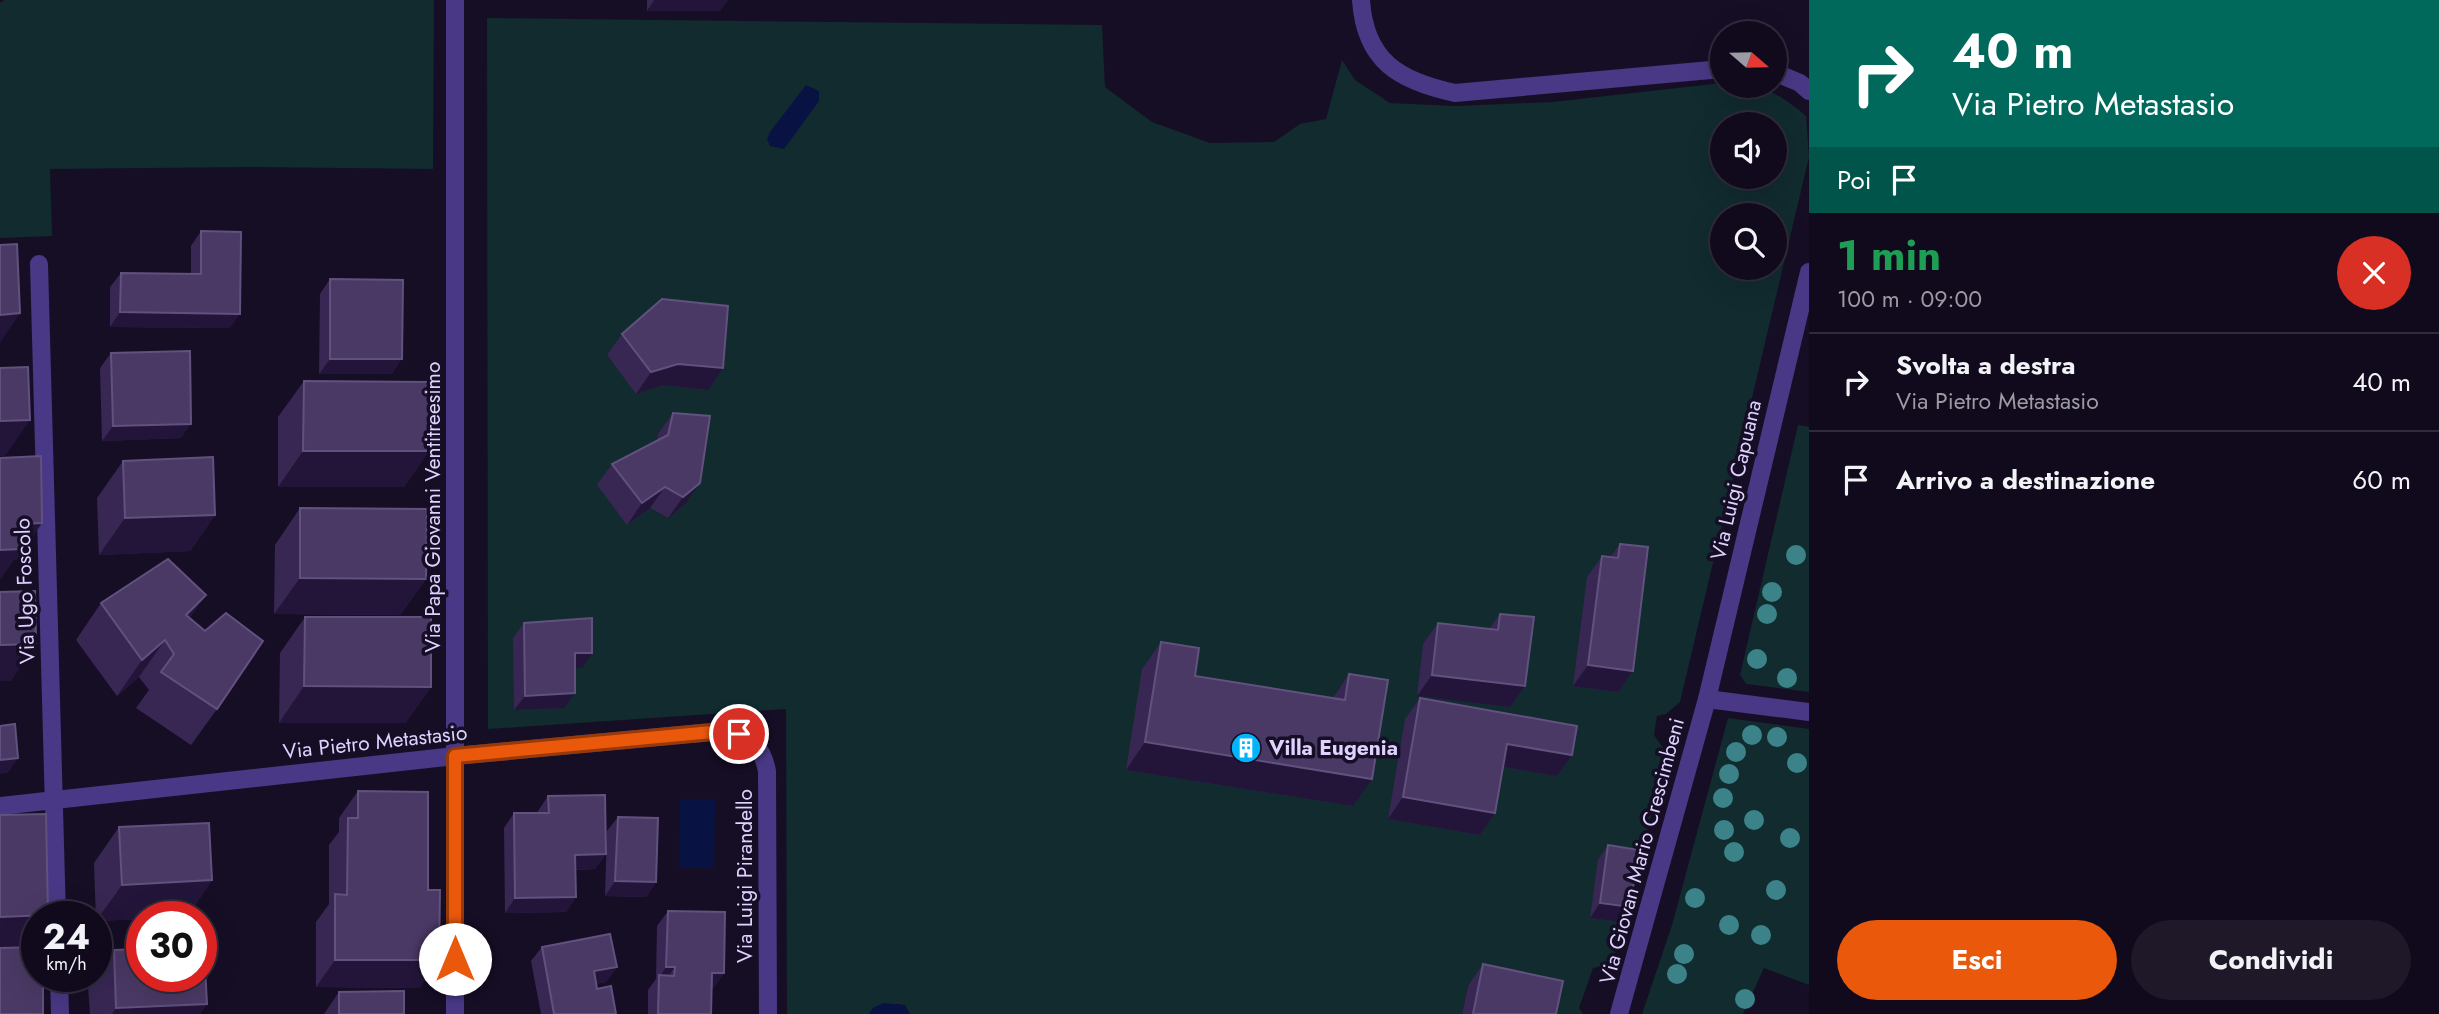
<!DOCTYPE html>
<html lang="it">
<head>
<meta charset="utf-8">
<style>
  body { margin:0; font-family:Jost,sans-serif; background:#1e1829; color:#f1f3f6; height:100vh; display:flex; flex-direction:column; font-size:26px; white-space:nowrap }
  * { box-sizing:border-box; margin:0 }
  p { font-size:23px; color:#9c9aa3 }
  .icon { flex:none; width:38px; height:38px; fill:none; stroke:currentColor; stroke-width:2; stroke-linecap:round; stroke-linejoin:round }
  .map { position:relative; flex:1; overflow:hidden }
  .sheet { display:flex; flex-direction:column; background:#100a1c; width:630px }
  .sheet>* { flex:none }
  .guide { background:#00695c; color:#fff; overflow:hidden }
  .needle { width:46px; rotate:110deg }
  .fabs { position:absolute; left:1710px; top:21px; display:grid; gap:14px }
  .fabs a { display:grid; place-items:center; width:77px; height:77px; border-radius:50%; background:#100a1c; box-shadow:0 7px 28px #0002,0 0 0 2px #302b3b; font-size:35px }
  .speed { position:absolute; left:21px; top:901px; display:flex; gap:14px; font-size:35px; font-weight:700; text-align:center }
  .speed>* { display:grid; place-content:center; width:91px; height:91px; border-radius:50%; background:#100a1c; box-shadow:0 7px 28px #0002,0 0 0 2px #302b3b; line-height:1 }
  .speed small { font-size:18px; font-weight:400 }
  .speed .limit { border:10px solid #d22; background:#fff; color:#111 }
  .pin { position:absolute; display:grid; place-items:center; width:60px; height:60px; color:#fff; margin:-30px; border:4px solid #fff; border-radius:50%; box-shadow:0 2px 7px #0007 }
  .me { position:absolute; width:77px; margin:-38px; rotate:0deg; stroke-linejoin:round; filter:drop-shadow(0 0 5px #0008) }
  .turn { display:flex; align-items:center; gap:24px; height:147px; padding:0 28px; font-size:32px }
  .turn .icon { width:91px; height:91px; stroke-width:2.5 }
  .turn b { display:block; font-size:49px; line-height:60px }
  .then { display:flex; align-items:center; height:66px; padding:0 28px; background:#0003; gap:14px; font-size:26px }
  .round { display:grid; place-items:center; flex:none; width:74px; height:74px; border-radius:37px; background:#1e1829 }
  .overview { display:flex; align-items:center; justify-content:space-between; height:119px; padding:0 28px }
  h1 { font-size:42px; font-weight:700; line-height:52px; color:#1e9e55 }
  .action { display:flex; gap:14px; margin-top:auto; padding:14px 28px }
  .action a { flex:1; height:80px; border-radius:42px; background:#ea580c; color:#fff; font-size:28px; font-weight:700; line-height:80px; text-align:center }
  .action a+a { background:#1e1829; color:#f1f3f6 }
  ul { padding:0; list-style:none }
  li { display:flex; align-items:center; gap:21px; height:98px; padding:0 28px; border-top:2px solid #302b3b }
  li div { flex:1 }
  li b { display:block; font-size:26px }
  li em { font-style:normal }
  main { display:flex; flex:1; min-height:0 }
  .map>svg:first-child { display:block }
</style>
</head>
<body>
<main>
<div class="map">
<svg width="1809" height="1014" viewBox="0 0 1809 1014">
  <rect width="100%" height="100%" fill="#160e25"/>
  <!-- green -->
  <g fill="#112b2f" fill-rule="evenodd">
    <polygon points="4,0 434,0 433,169 249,167 50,169 52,236 0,238 0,3"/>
    <path d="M487,18l615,7 3,62 47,35 58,21 64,-1 26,-18 26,-5 16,-59 13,20 35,23 66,3 97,-4 169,-19v3c43,0 51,3 84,30l3,41 -129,545 -14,12 -9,2 -3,19 13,19 -54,209 -20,5 -14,40 4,6h-37l-78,-28 -6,28h-552l-10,-10c-12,0 -24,-2 -31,10h-82l-1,-305 -298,20zM1722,124h52v53h-52zM1722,215h52v53h-52zM607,355l101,34 -45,-4 -27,8zM695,438l-27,80 -18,-10z"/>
    <polygon points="1798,425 1809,427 1809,692 1746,684 1740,675"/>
    <polygon points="1728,718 1809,729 1809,985 1764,968 1743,1014 1642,1014 1672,925"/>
  </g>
  <!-- water -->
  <g fill="#091343">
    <polygon points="806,85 819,91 819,101 784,149 770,146 767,139 770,132"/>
    <polygon points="680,799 715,799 714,868 679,868"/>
    <polygon points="883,1003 905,1005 910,1014 869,1014 873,1008"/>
  </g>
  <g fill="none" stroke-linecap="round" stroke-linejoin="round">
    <!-- minor -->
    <g stroke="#493885" stroke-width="18">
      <polyline points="455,0 455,1014"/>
      <path d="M1361,0c4,62 39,81 94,93l267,-24"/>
      <polyline points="1774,72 1800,83 1809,91"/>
      <polyline points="39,264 57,917"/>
      <polyline points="1707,699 1809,712"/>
      <path d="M0,806l455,-50 268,-25c26,4 39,14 44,40l1,243"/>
      <polyline points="59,976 60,1014"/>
      <polyline points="1619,1014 1707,699 1809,272"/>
    </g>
  </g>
  <!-- trees -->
  <g fill="#3c8389">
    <circle cx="1796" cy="555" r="10"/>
    <circle cx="1772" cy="592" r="10"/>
    <circle cx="1767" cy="614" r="10"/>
    <circle cx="1757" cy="659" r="10"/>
    <circle cx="1787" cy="678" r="10"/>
    <circle cx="1752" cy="735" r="10"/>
    <circle cx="1777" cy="737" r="10"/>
    <circle cx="1736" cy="752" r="10"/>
    <circle cx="1797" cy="763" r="10"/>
    <circle cx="1729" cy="774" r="10"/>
    <circle cx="1723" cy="798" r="10"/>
    <circle cx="1754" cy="820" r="10"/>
    <circle cx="1724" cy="830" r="10"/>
    <circle cx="1790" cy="838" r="10"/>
    <circle cx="1734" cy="852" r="10"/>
    <circle cx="1776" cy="890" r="10"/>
    <circle cx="1695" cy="898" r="10"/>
    <circle cx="1729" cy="925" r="10"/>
    <circle cx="1761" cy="935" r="10"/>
    <circle cx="1684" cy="954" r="10"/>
    <circle cx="1677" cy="974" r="10"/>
    <circle cx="1745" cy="999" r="10"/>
  </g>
  <!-- wall -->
  <g fill="#382753">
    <polygon points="647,0 728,0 720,11 647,11"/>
    <polygon points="201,231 230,328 110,327 110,287 121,273 191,274 191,246"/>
    <polygon points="330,279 392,374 319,374 320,294"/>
    <polygon points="622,334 708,390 663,385 636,394 607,355"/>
    <polygon points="111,353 181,438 102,441 100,368"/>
    <polygon points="304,381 429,451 404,487 278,487 278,417"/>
    <polygon points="673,413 685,504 668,518 650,508 627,525 597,485 612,464 657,441 658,434"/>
    <polygon points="123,461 215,515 190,551 99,555 97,498"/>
    <polygon points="300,508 426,579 400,615 274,614 275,545"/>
    <polygon points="1620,544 1633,671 1618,692 1573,686 1587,577 1602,556 1610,557"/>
    <polygon points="206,595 189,618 217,709 191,745 136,708 149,690 139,677 117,696 76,640 101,603"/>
    <polygon points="1500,614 1510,707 1417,696 1423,644 1438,623 1489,629"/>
    <polygon points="305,617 431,687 405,723 279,723 280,653"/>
    <polygon points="524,623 582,668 575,668 564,708 514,710 513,638"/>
    <polygon points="1161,642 1195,676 1333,698 1349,674 1353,806 1126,770 1142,669"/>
    <polygon points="1420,698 1572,755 1557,776 1503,767 1495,813 1480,835 1388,819 1405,719"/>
    <polygon points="358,791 420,988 316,987 316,922 329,904 329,845 339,832 339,818"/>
    <polygon points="548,796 606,854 595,869 575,870 576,897 566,912 505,913 504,828 514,813 538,813 538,811"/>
    <polygon points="618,817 656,882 646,897 605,896 607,831"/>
    <polygon points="119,827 212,880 187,917 142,917 142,919 96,921 94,863"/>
    <polygon points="1608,845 1630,907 1620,922 1590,918 1598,860"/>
    <polygon points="668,911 724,973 713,988 712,988 711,1014 648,1014 648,990 656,979 657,926"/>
    <polygon points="542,947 617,967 606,982 596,984 597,989 616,1014 541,1014 531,961"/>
    <polygon points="114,950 207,1004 200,1014 90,1014 88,987"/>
    <polygon points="1483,964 1556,1014 1462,1014 1468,986"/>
    <polygon points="339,992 404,1014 324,1014"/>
  </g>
  <!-- shaded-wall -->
  <g fill="#231539">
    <polygon points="654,0 728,0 720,11 647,11"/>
    <polygon points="120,312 240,314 230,328 110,327"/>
    <polygon points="20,313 0,343 0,315"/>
    <polygon points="330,359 402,359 392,374 319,374"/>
    <polygon points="678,364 723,368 708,390 663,385 636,394 651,372"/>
    <polygon points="30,420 5,456 0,456 0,421"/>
    <polygon points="191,424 181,438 102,441 113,426"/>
    <polygon points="303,451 429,451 404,487 278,487"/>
    <polygon points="700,483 685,504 668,518 683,497"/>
    <polygon points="665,487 650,508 627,525 642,503"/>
    <polygon points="215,515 190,551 99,555 125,518"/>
    <polygon points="42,523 17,560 14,560 0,580 0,550 20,524"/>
    <polygon points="300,578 426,579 400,615 274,614"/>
    <polygon points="206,595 180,632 186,615"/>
    <polygon points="165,640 139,677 117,696 142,660"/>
    <polygon points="36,644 11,681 0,681 0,645"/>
    <polygon points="575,653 592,653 582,668 564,668"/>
    <polygon points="1588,665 1633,671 1618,692 1573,686"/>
    <polygon points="1432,675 1525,686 1510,707 1417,696"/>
    <polygon points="304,686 431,687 405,723 279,723"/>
    <polygon points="575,693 564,708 514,710 525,696"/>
    <polygon points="1145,742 1372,779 1353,806 1126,770"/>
    <polygon points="1507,744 1572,755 1557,776 1492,765"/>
    <polygon points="18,758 8,773 0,774 0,760"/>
    <polygon points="1403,797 1495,813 1480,835 1388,819"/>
    <polygon points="606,854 595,869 565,870 575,855"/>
    <polygon points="212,880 187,917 142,917 142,919 96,921 122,885"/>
    <polygon points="615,881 656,882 646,897 605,896"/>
    <polygon points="576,897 566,912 505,913 515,898"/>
    <polygon points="1600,903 1630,907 1620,922 1590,918"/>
    <polygon points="48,915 47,917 37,917 37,931 22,952 0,952 0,917"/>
    <polygon points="335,960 439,960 420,988 316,987"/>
    <polygon points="617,967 606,982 583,986 594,971"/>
    <polygon points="666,967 675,967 664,982 659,978"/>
    <polygon points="712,973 724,973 713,988 702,988"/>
    <polygon points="207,1004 200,1014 112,1014 116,1008"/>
  </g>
  <!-- building -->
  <g fill="#4a3965" stroke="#61517e" stroke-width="2">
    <polygon points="201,231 241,232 240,314 120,312 121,273 201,274"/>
    <polygon points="17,244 20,313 0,315 0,245"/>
    <polygon points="330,279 403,280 402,359 330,359"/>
    <polygon points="662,299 728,306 723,368 678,364 651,372 622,334"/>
    <polygon points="190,351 191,424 113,426 111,353"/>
    <polygon points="28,367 30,420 0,421 0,368"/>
    <polygon points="304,381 430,382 429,451 303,451"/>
    <polygon points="673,413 710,416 700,483 683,497 665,487 642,503 612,464 668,435"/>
    <polygon points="41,456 42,523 20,524 21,549 0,550 0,458"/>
    <polygon points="213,457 215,515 125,518 123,461"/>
    <polygon points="300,508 427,509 426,579 300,578"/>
    <polygon points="1620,544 1648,547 1633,671 1588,665 1602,556 1618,558"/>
    <polygon points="168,559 206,595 186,615 205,631 226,613 263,641 217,709 161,672 174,654 165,640 142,660 101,603"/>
    <polygon points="35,591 36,644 0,645 0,592"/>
    <polygon points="1500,614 1534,617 1525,686 1432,675 1438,623 1498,630"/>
    <polygon points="305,617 431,617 431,687 304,686"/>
    <polygon points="592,618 592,653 575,653 575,693 525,696 524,623"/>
    <polygon points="1161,642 1199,648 1195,676 1345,700 1349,674 1388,680 1372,779 1145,742"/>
    <polygon points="1420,698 1577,726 1572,755 1507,744 1495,813 1403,797"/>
    <polygon points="15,724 18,758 0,760 0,726"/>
    <polygon points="358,791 428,792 428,890 440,890 439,960 335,960 335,894 347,895 348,818 358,818"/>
    <polygon points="605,795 606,854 575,855 576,897 515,898 514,813 549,813 548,796"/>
    <polygon points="46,814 48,915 0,917 0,815"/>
    <polygon points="618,817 658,818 656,882 615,881"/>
    <polygon points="209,823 212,880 122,885 119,827"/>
    <polygon points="1608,845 1639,850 1630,907 1600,903"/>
    <polygon points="668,911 725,912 724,973 712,973 711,1014 658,1014 659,975 674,976 675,967 666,967"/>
    <polygon points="610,934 617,967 594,971 597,989 611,986 616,1014 554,1014 542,947"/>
    <polygon points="37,947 37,976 43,976 43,1014 0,1014 0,948"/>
    <polygon points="201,947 204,947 207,1004 116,1008 114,950 142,949 142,976 201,976"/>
    <polygon points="1483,964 1563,981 1556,1014 1473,1014"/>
    <polygon points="404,991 404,1014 339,1014 339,992"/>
  </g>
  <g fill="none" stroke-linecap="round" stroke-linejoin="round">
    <!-- route casing -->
    <g stroke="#983908" stroke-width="18">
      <polyline id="route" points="455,959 455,756 723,731 739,734"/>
    </g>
    <!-- route -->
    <use href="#route" stroke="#ea580c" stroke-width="12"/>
  </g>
  <!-- icons -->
  <defs>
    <g id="building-disc" transform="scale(1.575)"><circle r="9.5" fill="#00b5fd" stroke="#160e25"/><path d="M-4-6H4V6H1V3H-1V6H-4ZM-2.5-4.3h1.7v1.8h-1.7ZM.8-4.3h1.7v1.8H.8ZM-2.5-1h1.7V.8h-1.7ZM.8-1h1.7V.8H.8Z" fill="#fff"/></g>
  </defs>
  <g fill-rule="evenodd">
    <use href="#building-disc" x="1246" y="748"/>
  </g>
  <g text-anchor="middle" stroke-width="7" stroke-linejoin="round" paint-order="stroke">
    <!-- street labels -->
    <g font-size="21" fill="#dfd2ff" stroke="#160e25">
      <text transform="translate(1736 480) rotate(-77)" y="7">Via Luigi Capuana</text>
      <text transform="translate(433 507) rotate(-90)" y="7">Via Papa Giovanni Ventitreesimo</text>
      <text transform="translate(25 591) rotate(-92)" y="7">Via Ugo Foscolo</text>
      <text transform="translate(375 742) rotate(-6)" y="7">Via Pietro Metastasio</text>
      <text transform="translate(1642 851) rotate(-75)" y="7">Via Giovan Mario Crescimbeni</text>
      <text transform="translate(745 876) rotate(-90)" y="7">Via Luigi Pirandello</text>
    </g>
    <!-- poi labels -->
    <g font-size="21" font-weight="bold" fill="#dfd2ff" stroke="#160e25" text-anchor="start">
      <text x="1269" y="755">Villa Eugenia</text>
    </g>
  </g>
</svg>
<div class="fabs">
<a><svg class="needle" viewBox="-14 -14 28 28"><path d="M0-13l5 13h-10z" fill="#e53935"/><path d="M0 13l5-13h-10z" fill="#9c9aa3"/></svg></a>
<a><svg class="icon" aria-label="sound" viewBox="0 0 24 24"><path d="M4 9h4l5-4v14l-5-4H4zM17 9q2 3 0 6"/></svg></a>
<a><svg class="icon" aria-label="search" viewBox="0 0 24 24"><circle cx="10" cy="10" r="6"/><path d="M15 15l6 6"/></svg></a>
</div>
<div class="speed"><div>24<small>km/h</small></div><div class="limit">30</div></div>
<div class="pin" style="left:739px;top:734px;background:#d93025"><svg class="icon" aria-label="arrive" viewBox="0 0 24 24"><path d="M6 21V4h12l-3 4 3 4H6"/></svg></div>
<svg class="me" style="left:455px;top:959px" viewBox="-20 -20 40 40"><circle r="19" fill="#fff"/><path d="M0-13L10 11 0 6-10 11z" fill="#ea580c"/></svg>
</div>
<section class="sheet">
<div class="guide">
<div class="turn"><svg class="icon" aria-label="right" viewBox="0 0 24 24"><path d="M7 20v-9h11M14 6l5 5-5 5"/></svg><div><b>40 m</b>Via Pietro Metastasio</div></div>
<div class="then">Poi<svg class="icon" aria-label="arrive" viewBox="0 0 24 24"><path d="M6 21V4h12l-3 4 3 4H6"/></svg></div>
</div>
<div class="overview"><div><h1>1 min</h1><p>100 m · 09:00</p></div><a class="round" style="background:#d93025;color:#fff"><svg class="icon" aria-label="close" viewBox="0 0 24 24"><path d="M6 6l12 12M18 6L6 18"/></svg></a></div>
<ul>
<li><svg class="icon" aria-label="right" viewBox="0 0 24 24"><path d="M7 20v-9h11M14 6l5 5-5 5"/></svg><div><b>Svolta a destra</b><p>Via Pietro Metastasio</p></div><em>40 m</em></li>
<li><svg class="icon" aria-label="arrive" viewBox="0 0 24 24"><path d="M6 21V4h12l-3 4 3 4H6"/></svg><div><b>Arrivo a destinazione</b></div><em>60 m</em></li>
</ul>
<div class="action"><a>Esci</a><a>Condividi</a></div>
</section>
</main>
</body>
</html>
